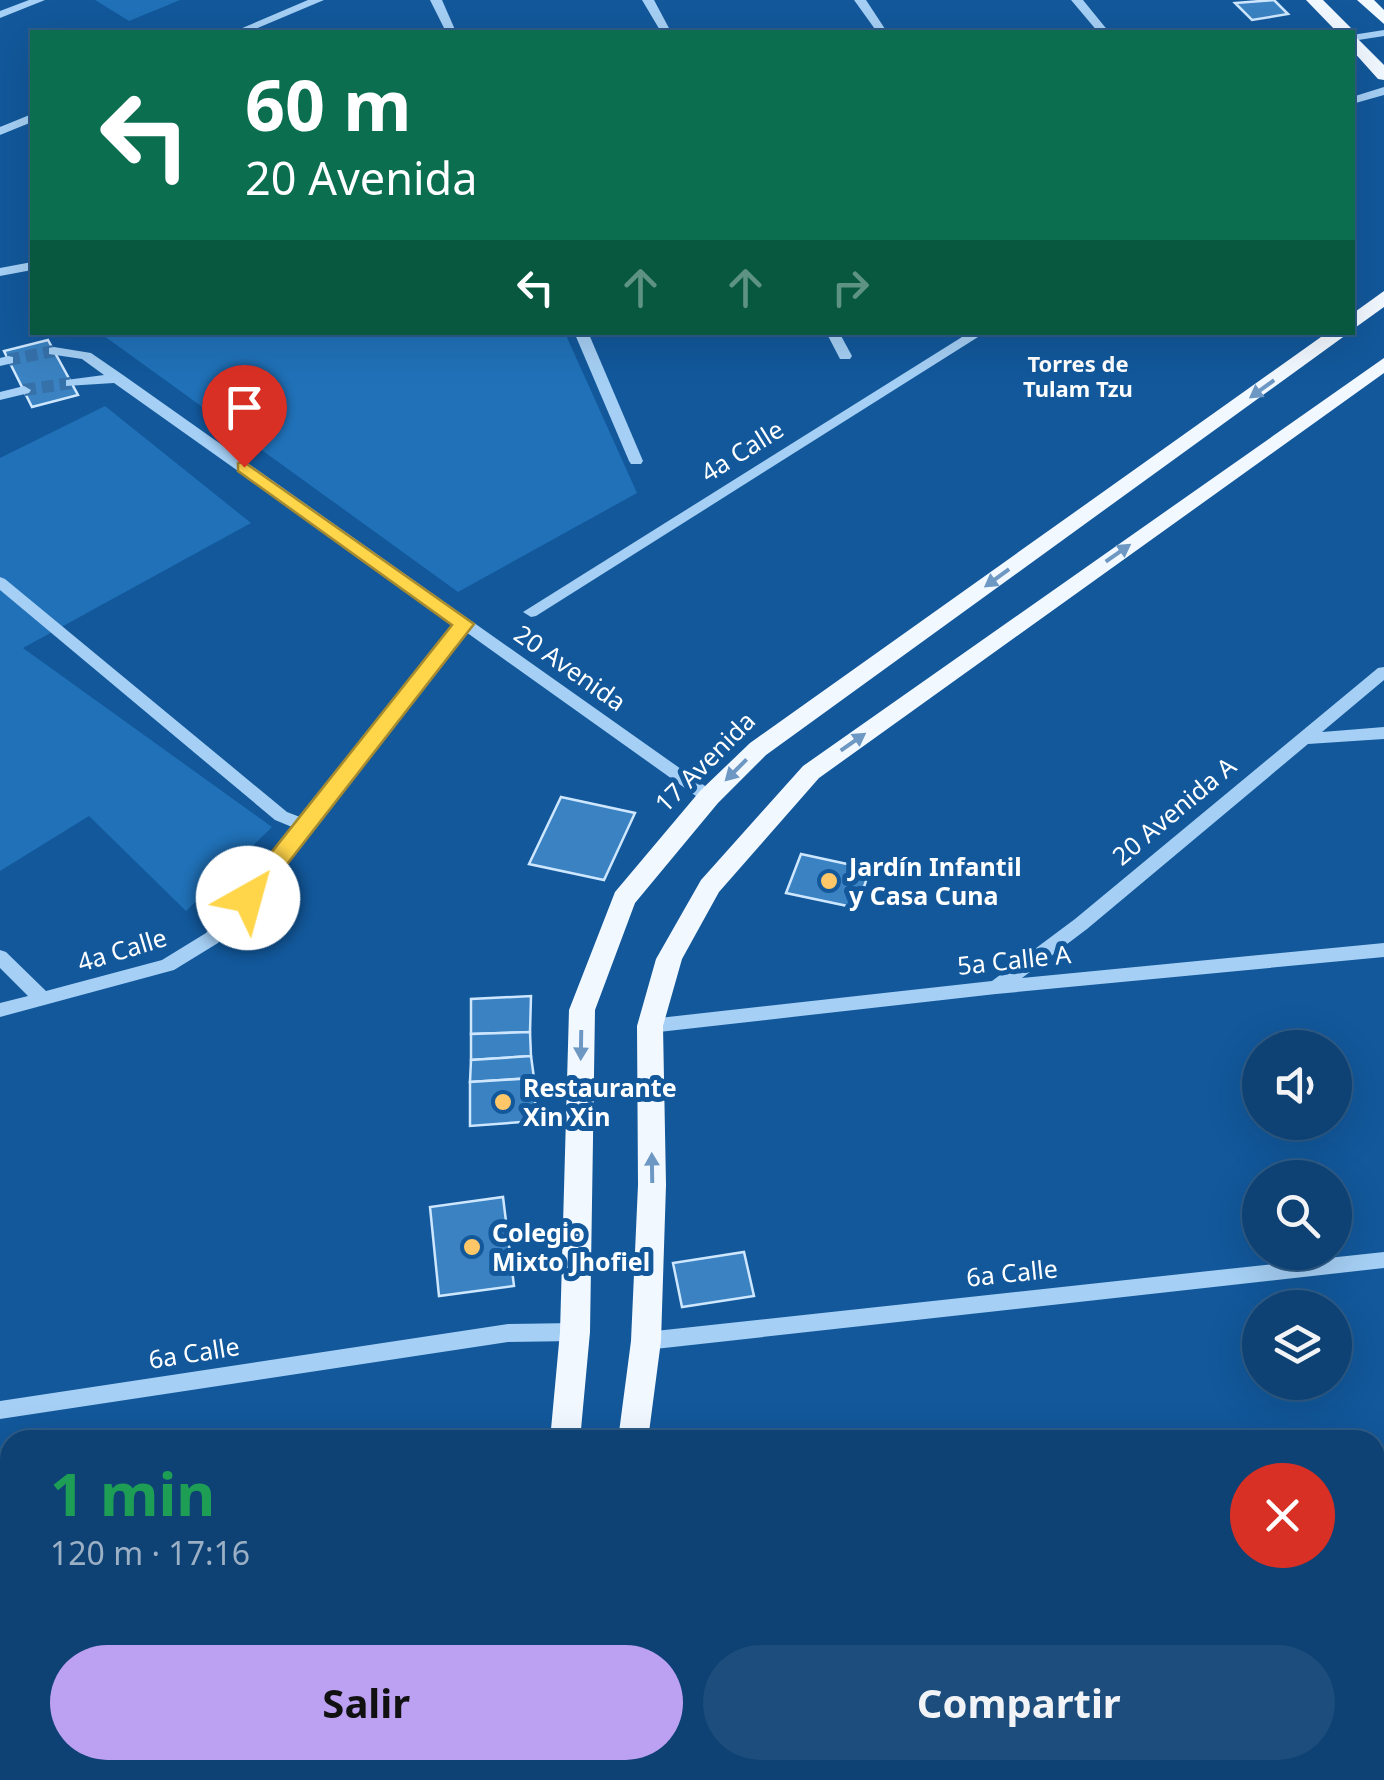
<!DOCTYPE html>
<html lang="es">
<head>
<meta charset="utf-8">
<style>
  body { margin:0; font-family:"Noto Sans",sans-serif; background:#1c4d7c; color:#f1f3f6; height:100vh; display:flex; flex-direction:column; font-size:38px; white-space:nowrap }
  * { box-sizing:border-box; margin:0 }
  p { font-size:32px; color:#9bb0c5 }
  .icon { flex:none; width:55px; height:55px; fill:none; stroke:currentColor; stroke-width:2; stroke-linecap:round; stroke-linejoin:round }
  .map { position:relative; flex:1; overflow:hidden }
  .drawer { position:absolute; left:0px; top:1430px; width:1385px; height:350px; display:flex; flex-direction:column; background:#0e4274; border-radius:30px 30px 0 0; box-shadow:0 10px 40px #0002,0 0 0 2px #2e5b86 }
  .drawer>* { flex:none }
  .banner { position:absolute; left:30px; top:30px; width:1325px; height:305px; border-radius:0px; box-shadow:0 10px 40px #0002,0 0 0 2px #2e5b86; background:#0b6e4f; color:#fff; overflow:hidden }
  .fabs { position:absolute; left:1242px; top:1030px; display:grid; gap:20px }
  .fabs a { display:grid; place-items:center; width:110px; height:110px; border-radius:50%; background:#0e4274; box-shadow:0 10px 40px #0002,0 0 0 2px #2e5b86; font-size:50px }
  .pin { position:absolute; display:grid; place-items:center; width:85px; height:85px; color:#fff; margin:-102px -42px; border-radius:50% 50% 50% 0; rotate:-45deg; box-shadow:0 0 10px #0007 }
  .pin .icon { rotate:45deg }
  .me { position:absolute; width:110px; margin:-55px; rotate:38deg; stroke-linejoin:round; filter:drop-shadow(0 0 8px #0008) }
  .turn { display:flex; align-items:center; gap:35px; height:210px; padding:0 50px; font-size:45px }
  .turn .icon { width:130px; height:130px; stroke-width:2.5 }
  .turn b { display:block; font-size:70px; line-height:85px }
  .lanes { display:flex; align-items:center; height:95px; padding:0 50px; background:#0003; justify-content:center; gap:50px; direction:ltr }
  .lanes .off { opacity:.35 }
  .round { display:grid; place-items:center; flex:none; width:105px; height:105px; border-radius:52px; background:#1c4d7c }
  .summary { display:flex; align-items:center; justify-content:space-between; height:170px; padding:0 50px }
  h1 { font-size:60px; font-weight:700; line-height:75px; color:#1e9e55 }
  .cta { display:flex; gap:20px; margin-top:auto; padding:20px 50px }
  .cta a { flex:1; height:115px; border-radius:60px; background:#bca0f2; color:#111; font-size:40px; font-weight:700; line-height:115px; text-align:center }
  .cta a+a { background:#1c4d7c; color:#f1f3f6 }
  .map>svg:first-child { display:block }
</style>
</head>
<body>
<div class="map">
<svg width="1384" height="1780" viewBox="0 0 1384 1780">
  <rect width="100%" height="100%" fill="#12589b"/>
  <!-- green -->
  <g fill="#2071b8">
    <polygon points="95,0 180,0 129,21"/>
    <polygon points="100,333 565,333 637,493 458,592"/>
    <polygon points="105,406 251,523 23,648 272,827 186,911 89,816 0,871 0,458"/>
  </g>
  <!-- building -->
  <g fill="#3a82c2" stroke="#cee7fe" stroke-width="2.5">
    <polygon points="1274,0 1288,14 1252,20 1235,3"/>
    <polygon points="48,340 78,395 32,407 4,351"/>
    <polygon points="561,797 635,813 604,880 529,864"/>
    <polygon points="801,854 870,869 857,908 786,893"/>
    <polygon points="531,996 530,1032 471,1034 471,999"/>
    <polygon points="530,1032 531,1056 471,1060 471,1034"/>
    <polygon points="531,1056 534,1078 470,1082 471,1060"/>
    <polygon points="534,1078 536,1121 470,1126 470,1082"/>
    <polygon points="503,1197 514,1286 439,1296 430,1207"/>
    <polygon points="744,1252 754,1296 682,1307 673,1263"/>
  </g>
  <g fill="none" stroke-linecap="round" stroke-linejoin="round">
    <!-- minor-tunnel -->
    <g stroke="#3671aa" stroke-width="12" stroke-dasharray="12 6" stroke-linecap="butt">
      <polyline points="8,360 54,351"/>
      <polyline points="24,390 71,383"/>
    </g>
    <!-- minor -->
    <g fill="#a5cff4" fill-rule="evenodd">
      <polygon points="29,0 45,0 0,18 0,11"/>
      <polygon points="308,0 324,0 248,32 233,32"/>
      <polygon points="430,0 442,0 456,32 446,32"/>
      <polygon points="642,0 654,0 671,32 661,32"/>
      <polygon points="854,0 866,0 887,32 877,32"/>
      <polygon points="1071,0 1083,0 1109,32 1098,32"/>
      <polygon points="1384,30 1384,36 1352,41 1352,35"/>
      <polygon points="1384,87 1384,95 1352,104 1352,97"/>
      <polygon points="32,114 32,122 0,135 0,127"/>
      <polygon points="32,262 32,270 0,276 0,268"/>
      <polygon points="574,332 588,332 643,461 641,464 631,464 629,461"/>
      <polygon points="826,332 839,332 852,356 850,359 840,359"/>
      <polygon points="970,332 986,332 536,616 531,617 523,612"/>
      <polygon points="54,347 91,353 123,375 715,793 717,797 715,801 703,801 466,632 313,824 312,830 307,832 218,943 174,970 0,1017 0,1003 28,996 0,968 0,950 6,952 46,991 162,960 206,933 292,827 275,820 0,590 0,577 5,579 287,812 300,817 455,625 114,383 66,386 66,380 104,375 82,359 49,354 49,348"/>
      <polygon points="8,356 13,357 13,363 0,366 0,358"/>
      <polygon points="24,386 31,390 29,393 0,400 0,392"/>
      <polygon points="1384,667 1384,680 1322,732 1384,727 1384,739 1308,744 1087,929 1022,978 1384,943 1384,957 996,994 650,1033 643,1031 641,1026 643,1021 650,1019 992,981 1075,919 1378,668"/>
      <polygon points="1384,1252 1384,1268 646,1350 639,1347 636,1341 639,1335 646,1332"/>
      <polygon points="575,1323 582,1326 585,1332 582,1338 575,1341 508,1342 0,1419 0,1401 508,1324"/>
      <polygon points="1384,1654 1384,1676 1375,1677 1375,1655"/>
      <polygon points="171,1770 235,1770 231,1778 227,1780 164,1780"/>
      <polygon points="1313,1770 1337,1770 1335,1780 1311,1780"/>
    </g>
    <!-- major -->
    <g fill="#f2f8ff" fill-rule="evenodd">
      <polygon points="1306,0 1323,0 1352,29 1354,32 1353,34 1384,65 1384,80 1378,79 1352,50 1352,32 1337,32"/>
      <polygon points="1357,0 1374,0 1384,10 1384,24"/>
      <polygon points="1384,291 1384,307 1352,330 1352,314"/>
      <polygon points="1328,332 1350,332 766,755 718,803 635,903 595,1010 590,1332 580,1440 550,1440 560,1332 569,1010 615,892 700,791 750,743"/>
      <polygon points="1384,358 1384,373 819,778 719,892 682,959 663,1026 666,1185 661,1341 648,1440 618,1440 631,1341 638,1185 637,1026 656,959 701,880 803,766"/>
      <polygon points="445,1770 481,1770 477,1780 441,1780"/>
      <polygon points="536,1770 573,1770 569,1780 532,1780"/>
    </g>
  </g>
  <!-- one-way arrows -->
  <defs><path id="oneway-solid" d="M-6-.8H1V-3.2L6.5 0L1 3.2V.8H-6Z" transform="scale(2.5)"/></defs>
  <g fill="#6c98c3">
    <use href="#oneway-solid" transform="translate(1262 389) rotate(144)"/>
    <use href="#oneway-solid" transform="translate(1118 553) rotate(-35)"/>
    <use href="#oneway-solid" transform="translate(997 578) rotate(144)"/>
    <use href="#oneway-solid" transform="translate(853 742) rotate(-35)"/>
    <use href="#oneway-solid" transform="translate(736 770) rotate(135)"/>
    <use href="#oneway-solid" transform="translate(581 1045) rotate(91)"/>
    <use href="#oneway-solid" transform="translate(652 1168) rotate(-91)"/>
  </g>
  <!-- route -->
  <polygon fill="#ffd54a" stroke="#a68a30" stroke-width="2.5" points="244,462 474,624 256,904 240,904 237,898 240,892 452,625 238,471 238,463"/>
  <!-- markers -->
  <g fill="#ffc768" stroke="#12589b" stroke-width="4">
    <circle cx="829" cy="881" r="10"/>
    <circle cx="503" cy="1102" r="10"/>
    <circle cx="472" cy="1247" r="10"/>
  </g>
  <g text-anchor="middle" stroke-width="10" stroke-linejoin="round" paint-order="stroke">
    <!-- far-neighbourhood labels -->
    <g font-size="22" font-weight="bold" fill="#fff" stroke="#12589b">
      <text x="1078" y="372">Torres de<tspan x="1078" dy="25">Tulam Tzu</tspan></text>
    </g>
    <!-- street labels -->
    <g font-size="25" fill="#fff" stroke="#12589b">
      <text transform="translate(742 451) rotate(-32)" y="9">4a Calle</text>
      <text transform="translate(570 668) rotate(35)" y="9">20 Avenida</text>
      <text transform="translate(705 762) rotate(-45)" y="9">17 Avenida</text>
      <text transform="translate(1174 811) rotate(-40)" y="9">20 Avenida A</text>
      <text transform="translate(122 950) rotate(-17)" y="9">4a Calle</text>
      <text transform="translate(1014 960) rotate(-6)" y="9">5a Calle A</text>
      <text transform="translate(1012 1273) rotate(-6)" y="9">6a Calle</text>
      <text transform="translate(194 1353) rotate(-9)" y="9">6a Calle</text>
    </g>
    <!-- poi labels -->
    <g font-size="25" font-weight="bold" fill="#fff" stroke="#12589b" text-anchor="start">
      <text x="849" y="876">Jardín Infantil<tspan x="849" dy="29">y Casa Cuna</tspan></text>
      <text x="523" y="1097">Restaurante<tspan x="523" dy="29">Xin Xin</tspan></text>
      <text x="492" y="1242">Colegio<tspan x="492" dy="29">Mixto Jhofiel</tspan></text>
    </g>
  </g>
</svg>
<div class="fabs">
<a><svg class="icon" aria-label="sound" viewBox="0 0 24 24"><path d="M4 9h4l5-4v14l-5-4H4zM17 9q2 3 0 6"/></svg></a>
<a><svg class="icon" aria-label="search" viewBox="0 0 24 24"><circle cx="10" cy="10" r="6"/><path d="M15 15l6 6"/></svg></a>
<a><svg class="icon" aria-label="layers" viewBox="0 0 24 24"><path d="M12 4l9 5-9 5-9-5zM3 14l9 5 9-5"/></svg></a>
</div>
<div class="pin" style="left:244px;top:467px;background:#d93025"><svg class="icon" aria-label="arrive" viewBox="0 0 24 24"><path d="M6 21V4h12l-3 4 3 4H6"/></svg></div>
<svg class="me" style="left:248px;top:898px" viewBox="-20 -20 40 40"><circle r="19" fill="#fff"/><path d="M0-13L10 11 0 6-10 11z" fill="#ffd54a"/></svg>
<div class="banner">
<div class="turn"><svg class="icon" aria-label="left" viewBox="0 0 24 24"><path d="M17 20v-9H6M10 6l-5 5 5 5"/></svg><div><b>60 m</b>20 Avenida</div></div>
<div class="lanes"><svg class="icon" aria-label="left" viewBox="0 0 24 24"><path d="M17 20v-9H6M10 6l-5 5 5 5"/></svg><svg class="icon off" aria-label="ahead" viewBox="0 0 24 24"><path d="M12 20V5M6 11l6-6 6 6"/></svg><svg class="icon off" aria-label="ahead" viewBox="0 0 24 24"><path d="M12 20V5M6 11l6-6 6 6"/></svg><svg class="icon off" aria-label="right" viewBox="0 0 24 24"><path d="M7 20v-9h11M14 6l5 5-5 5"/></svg></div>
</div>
<section class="drawer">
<div class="summary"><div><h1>1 min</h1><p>120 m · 17:16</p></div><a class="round" style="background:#d93025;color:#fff"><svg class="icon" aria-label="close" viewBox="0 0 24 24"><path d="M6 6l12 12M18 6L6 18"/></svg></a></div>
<div class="cta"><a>Salir</a><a>Compartir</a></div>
</section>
</div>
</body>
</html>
